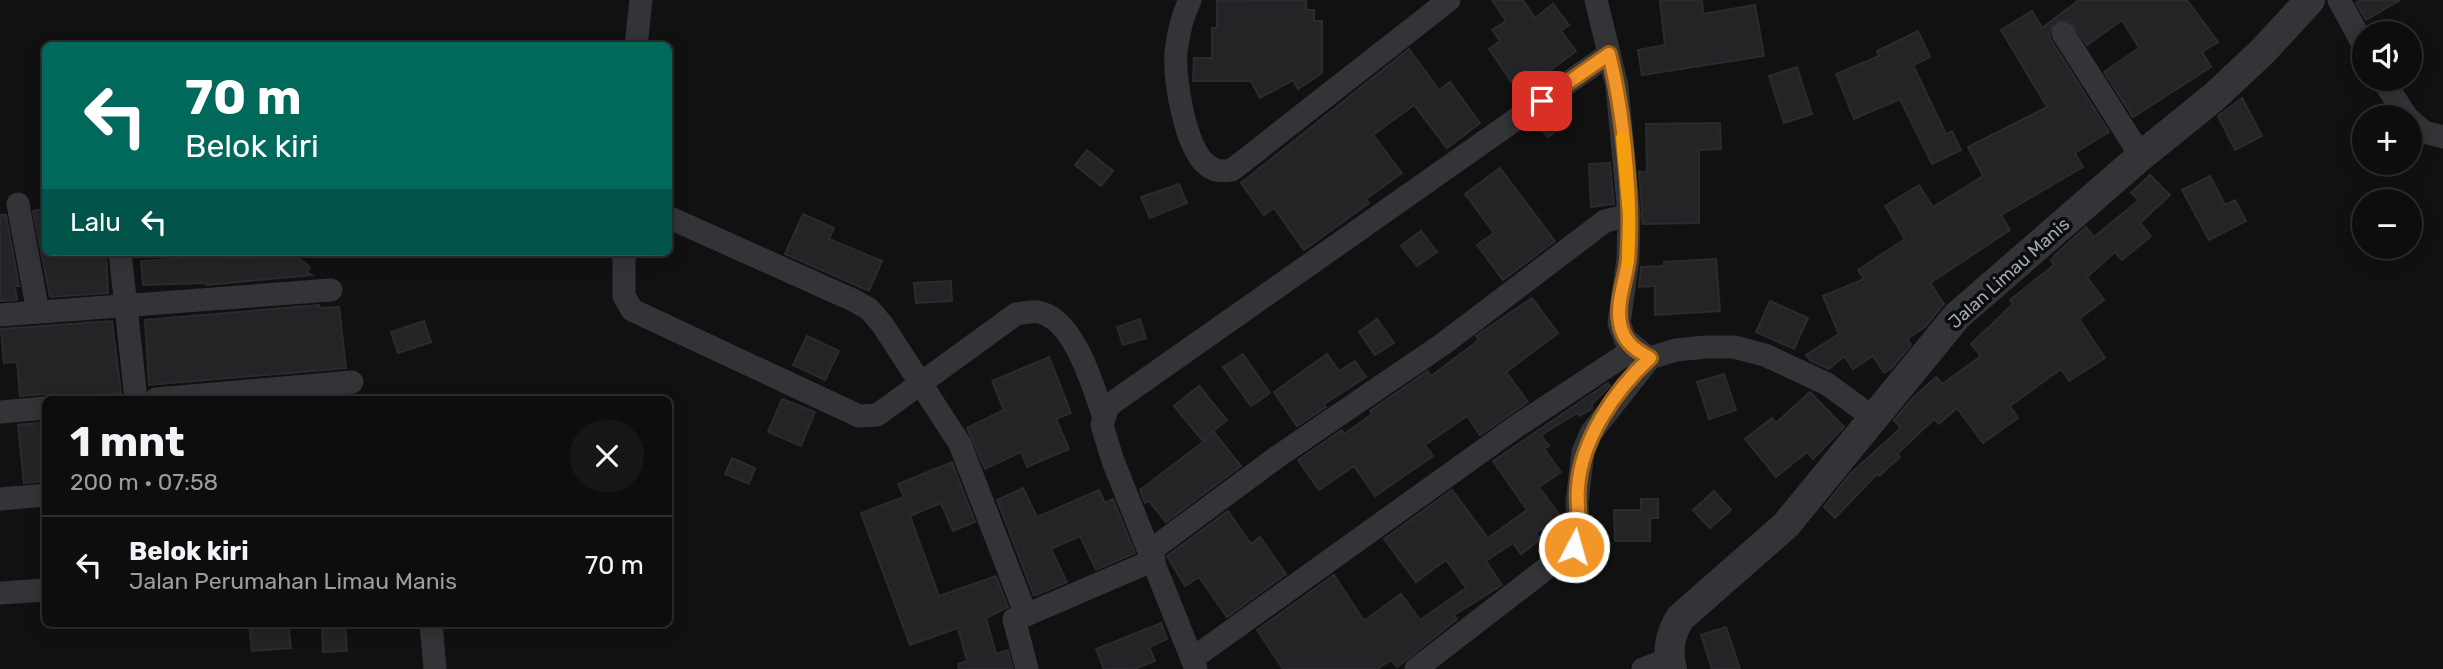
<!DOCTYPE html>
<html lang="id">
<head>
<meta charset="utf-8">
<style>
  body { margin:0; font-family:Rubik,sans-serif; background:#161617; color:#f1f3f6; height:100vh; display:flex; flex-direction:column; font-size:26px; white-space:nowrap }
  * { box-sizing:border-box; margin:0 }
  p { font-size:23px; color:#9a9c9e }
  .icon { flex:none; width:38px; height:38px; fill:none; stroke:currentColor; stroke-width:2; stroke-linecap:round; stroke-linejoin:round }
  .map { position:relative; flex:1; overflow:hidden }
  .drawer { position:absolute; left:42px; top:396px; width:630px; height:231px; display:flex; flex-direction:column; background:#0d0d0e; border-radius:10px; box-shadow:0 4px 18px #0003,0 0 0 2px #2d2d2e }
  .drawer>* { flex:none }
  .guide { position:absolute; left:42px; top:42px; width:630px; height:214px; border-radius:10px; box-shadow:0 4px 18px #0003,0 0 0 2px #2d2d2e; background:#00695c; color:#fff; overflow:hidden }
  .fabs { position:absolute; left:2352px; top:21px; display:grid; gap:14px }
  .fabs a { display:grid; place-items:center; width:70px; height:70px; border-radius:50%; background:#0d0d0e; box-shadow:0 4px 18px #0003,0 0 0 2px #2d2d2e; font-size:35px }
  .pin { position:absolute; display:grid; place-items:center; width:60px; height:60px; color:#fff; margin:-30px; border-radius:14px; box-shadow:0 4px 10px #0006 }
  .me { position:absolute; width:77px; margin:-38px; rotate:6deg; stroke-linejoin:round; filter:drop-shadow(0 0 5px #0008) }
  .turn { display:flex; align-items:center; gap:24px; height:147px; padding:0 28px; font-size:32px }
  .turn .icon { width:91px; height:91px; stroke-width:2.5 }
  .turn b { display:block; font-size:49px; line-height:60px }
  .then { display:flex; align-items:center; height:66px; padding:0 28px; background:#0003; gap:14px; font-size:26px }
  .round { display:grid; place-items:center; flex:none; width:74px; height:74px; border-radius:37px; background:#161617 }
  .summary { display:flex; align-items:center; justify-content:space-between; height:119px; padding:0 28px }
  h1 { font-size:42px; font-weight:700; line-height:52px }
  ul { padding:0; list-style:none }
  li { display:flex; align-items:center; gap:21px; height:98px; padding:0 28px; border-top:2px solid #2d2d2e }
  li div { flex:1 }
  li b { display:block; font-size:26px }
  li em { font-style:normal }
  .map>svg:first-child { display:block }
</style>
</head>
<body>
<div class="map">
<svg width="2443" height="669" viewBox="0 0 2443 669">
  <rect width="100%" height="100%" fill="#111112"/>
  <!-- building -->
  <g fill="#242427" stroke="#2b2b2f" stroke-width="2">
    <polygon points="1306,0 1306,10 1314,10 1314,21 1322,21 1322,73 1298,89 1293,80 1260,98 1251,81 1193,81 1194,58 1212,58 1212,28 1217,28 1217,1"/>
    <polygon points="1492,0 1523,0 1535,18 1553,4 1569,25 1561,31 1576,51 1531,85 1525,76 1513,84 1489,49 1500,41 1492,30 1506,21"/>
    <polygon points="1660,0 1702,0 1703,14 1755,5 1764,56 1642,75 1638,50 1665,45"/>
    <polygon points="2079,0 2187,0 2218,42 2202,52 2211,67 2133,117 2104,72 2139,48 2122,20 2087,45 2070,21 2055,22 2049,33 2051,40 2109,132 2075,153 2083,167 2001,215 2010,230 1930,283 1944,304 1925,327 1907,339 1911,345 1891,369 1884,373 1873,356 1853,369 1844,356 1829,369 1811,361 1806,355 1839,334 1823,296 1864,279 1858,270 1905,239 1885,206 1919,185 1933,207 1983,176 1968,147 2047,107 2001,30 2032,11 2042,28"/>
    <polygon points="2361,0 2400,0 2366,20 2356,3"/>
    <polygon points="1918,31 1930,57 1913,65 1946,134 1952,131 1961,150 1932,164 1900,99 1854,119 1836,74 1879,56 1877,51"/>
    <polygon points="1409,49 1439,90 1450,82 1480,123 1447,148 1414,105 1373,135 1402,173 1366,199 1369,203 1304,250 1274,208 1264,215 1241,183"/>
    <polygon points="1797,67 1812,114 1784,123 1769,76"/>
    <polygon points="2242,98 2262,136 2235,150 2218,116"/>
    <polygon points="1560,105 1571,120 1548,137 1536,122"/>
    <polygon points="1720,123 1721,149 1699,150 1699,223 1643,224 1639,172 1647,172 1646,124"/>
    <polygon points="1087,150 1113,171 1101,186 1075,165"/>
    <polygon points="1610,163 1614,204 1591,207 1589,164"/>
    <polygon points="1500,168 1555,241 1503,280 1477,245 1494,233 1465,194"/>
    <polygon points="2150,175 2170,195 2140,223 2151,236 2122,260 2115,252 2087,277 2104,300 2079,319 2105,358 2069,381 2061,369 2010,406 2018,418 1983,443 1957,408 1939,424 1934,419 1897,454 1900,457 1879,476 1877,474 1835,518 1824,507 1850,474 1901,428 1894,420 1912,399 1936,377 1942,384 1981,356 1971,344 2013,304 2010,300 2054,265 2051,261 2056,254 2086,227 2094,237 2139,200 2131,193"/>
    <polygon points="2210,176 2225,205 2235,200 2246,221 2209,240 2182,190"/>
    <polygon points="1179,184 1187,203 1150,218 1141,197"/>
    <polygon points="46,209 46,252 106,252 108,293 50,297 33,211"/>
    <polygon points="803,214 834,228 829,239 882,261 869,291 785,254"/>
    <polygon points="0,215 6,215 19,286 15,286 17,300 0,301"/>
    <polygon points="1421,231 1437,252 1417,266 1401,246"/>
    <polygon points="273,252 290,252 310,267 307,272 312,275 207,285 207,283 143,285 141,261 226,256 226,259 270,257"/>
    <polygon points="1716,259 1720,311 1655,315 1655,286 1639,287 1641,267 1664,266 1664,262"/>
    <polygon points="951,281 952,301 916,303 914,283"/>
    <polygon points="1532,298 1558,333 1506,372 1528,402 1480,435 1467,416 1425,445 1433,456 1375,496 1354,466 1319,490 1298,460 1342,430 1344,434 1372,414 1370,411 1428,371 1431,376 1479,340 1476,336"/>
    <polygon points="1770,301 1808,318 1794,349 1756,332"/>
    <polygon points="319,305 319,308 339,307 346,368 149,385 145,320"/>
    <polygon points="1140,319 1146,338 1123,345 1117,327"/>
    <polygon points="1377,319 1394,343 1375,355 1359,332"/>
    <polygon points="112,321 121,393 55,398 45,394 20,396 17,362 4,363 1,329"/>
    <polygon points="424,321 431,342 398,353 391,332"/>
    <polygon points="807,336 839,351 825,380 793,365"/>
    <polygon points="1243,354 1270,393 1251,406 1223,367"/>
    <polygon points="1327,354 1339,371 1355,361 1366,377 1324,404 1326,407 1297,426 1274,392"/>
    <polygon points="1049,357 1071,413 1056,419 1069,449 1027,467 1021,452 985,469 967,428 1004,410 992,381"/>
    <polygon points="1724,374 1736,410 1709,419 1697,382"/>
    <polygon points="1608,383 1610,386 1592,404 1592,409 1579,416 1577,413 1541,435 1549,446 1544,449 1561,472 1539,487 1560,516 1536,533 1541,539 1521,554 1513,543 1486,561 1502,585 1454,615 1457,619 1397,667 1391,660 1377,669 1283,669 1257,630 1334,575 1364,621 1401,594 1420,620 1466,588 1446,560 1416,582 1384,539 1452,490 1488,538 1527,510 1493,461"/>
    <polygon points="1199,386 1227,420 1202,440 1174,406"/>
    <polygon points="1810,392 1844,427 1813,459 1807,452 1776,477 1745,439 1772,418 1776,423"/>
    <polygon points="782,399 815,412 801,446 768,432"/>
    <polygon points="46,422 46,481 24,483 18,425"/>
    <polygon points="1215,433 1241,466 1166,522 1149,501 1145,503 1140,490"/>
    <polygon points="732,458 755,468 749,484 725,474"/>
    <polygon points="952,462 975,522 953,531 941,503 910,516 939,596 996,576 1008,607 986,618 996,654 1008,650 1013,669 959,669 958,664 967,661 958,628 910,645 861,513 904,497 898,484"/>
    <polygon points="1023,488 1037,517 1099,490 1105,503 1113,499 1135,553 1096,570 1080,536 1051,549 1067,582 1034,596 997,500"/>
    <polygon points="1714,491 1731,510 1710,528 1693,510"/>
    <polygon points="1641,499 1658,499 1658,518 1650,518 1650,541 1615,541 1614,510 1641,510"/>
    <polygon points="1228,511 1251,544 1260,537 1286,574 1227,617 1199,577 1185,586 1167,556"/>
    <polygon points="249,623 288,623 291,648 252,651"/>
    <polygon points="322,623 345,623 347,651 323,652"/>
    <polygon points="1161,623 1167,639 1149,647 1155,661 1134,669 1104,669 1096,649"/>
    <polygon points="1726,627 1740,669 1712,669 1701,635"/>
  </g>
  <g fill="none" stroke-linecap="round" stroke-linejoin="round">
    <!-- minor -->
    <g stroke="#323437" stroke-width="23">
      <path d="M1190,0c-8,16 -12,35 -14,52 -2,27 9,96 31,113 8,7 15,6 25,5l217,-170"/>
      <polyline points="1596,0 1617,86 1629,215 1628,259 1619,323 1625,339 1647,357"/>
      <polyline points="2339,0 2364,46"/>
      <polyline points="2063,33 2141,156"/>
      <polyline points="636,46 641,0"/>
      <polyline points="2382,79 2407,117"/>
      <polyline points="2410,120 2424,132 2443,137"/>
      <polyline points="18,204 38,312"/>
      <polyline points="668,217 855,301 869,309 882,324 960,444 1026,615 1014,619 1027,669"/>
      <polyline points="120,252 136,399"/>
      <path d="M624,252v44l8,14 227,106 18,-1 139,-101c7,-1 16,-3 22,-2 36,6 55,74 65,103"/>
      <polyline points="0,315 331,290"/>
      <polyline points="156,399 352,382"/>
      <polyline points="0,412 46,408"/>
      <polyline points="0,499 46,495"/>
      <polyline points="1150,551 1277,457 1443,344 1605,221 1629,215"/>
      <polyline points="0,593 46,590"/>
      <polyline points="1026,615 1154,560"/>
      <polyline points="431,623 435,669"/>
      <polyline points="1192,659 1517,426 1634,349"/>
      <polyline points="1196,669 1113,461 1102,425 1108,406 1609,54"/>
      <polyline points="1416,669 1574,547 1579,536 1577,502 1583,452 1591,433 1650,358 1676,350 1706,347 1734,347 1765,355 1827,384 1875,419"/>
      <polyline points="1643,669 1669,659"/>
    </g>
    <!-- tertiary -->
    <path stroke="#323437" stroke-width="30" d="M1672,669c-5,-19 -2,-34 8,-51l106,-93 171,-209 184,-160 73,-59 49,-46 47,-51"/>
  </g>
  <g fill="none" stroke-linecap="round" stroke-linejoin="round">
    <!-- route casing -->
    <g stroke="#9d621b" stroke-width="18">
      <path id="route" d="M1542,101l67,-47c14,55 24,148 19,205 -2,21 -12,43 -8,64 3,19 15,27 30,35 -35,32 -69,82 -72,130 -2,20 5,40 -4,59"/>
    </g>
    <!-- route -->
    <use href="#route" stroke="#f2962a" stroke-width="12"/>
    <!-- slow -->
    <polyline stroke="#f59e0b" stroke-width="12" points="1622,138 1629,215 1628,261"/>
  </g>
  <g text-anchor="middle" stroke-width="7" stroke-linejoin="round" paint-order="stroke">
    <!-- street labels -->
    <g font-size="18" fill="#a2a9b3" stroke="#0c0c0d">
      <text transform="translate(2009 273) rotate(-42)" y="6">Jalan Limau Manis</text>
    </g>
  </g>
</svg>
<div class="fabs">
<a><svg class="icon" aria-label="sound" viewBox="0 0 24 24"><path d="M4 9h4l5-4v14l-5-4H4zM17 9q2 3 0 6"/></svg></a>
<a>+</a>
<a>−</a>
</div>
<div class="pin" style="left:1542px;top:101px;background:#d93025"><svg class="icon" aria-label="arrive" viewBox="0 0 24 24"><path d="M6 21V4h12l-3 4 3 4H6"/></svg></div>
<svg class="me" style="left:1574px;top:547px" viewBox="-20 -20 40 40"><circle r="17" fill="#f2962a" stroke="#fff" stroke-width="3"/><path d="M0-11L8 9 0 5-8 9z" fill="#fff"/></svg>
<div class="guide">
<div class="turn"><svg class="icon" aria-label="left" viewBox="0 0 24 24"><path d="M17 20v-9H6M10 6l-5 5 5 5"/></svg><div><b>70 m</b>Belok kiri</div></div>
<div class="then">Lalu<svg class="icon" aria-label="left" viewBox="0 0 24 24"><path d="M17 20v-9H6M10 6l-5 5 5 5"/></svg></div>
</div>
<section class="drawer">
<div class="summary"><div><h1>1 mnt</h1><p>200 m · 07:58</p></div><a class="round"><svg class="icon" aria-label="close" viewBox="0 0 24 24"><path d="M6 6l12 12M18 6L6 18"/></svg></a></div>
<ul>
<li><svg class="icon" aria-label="left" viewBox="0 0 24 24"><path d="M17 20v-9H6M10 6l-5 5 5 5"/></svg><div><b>Belok kiri</b><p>Jalan Perumahan Limau Manis</p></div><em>70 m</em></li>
</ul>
</section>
</div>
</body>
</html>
